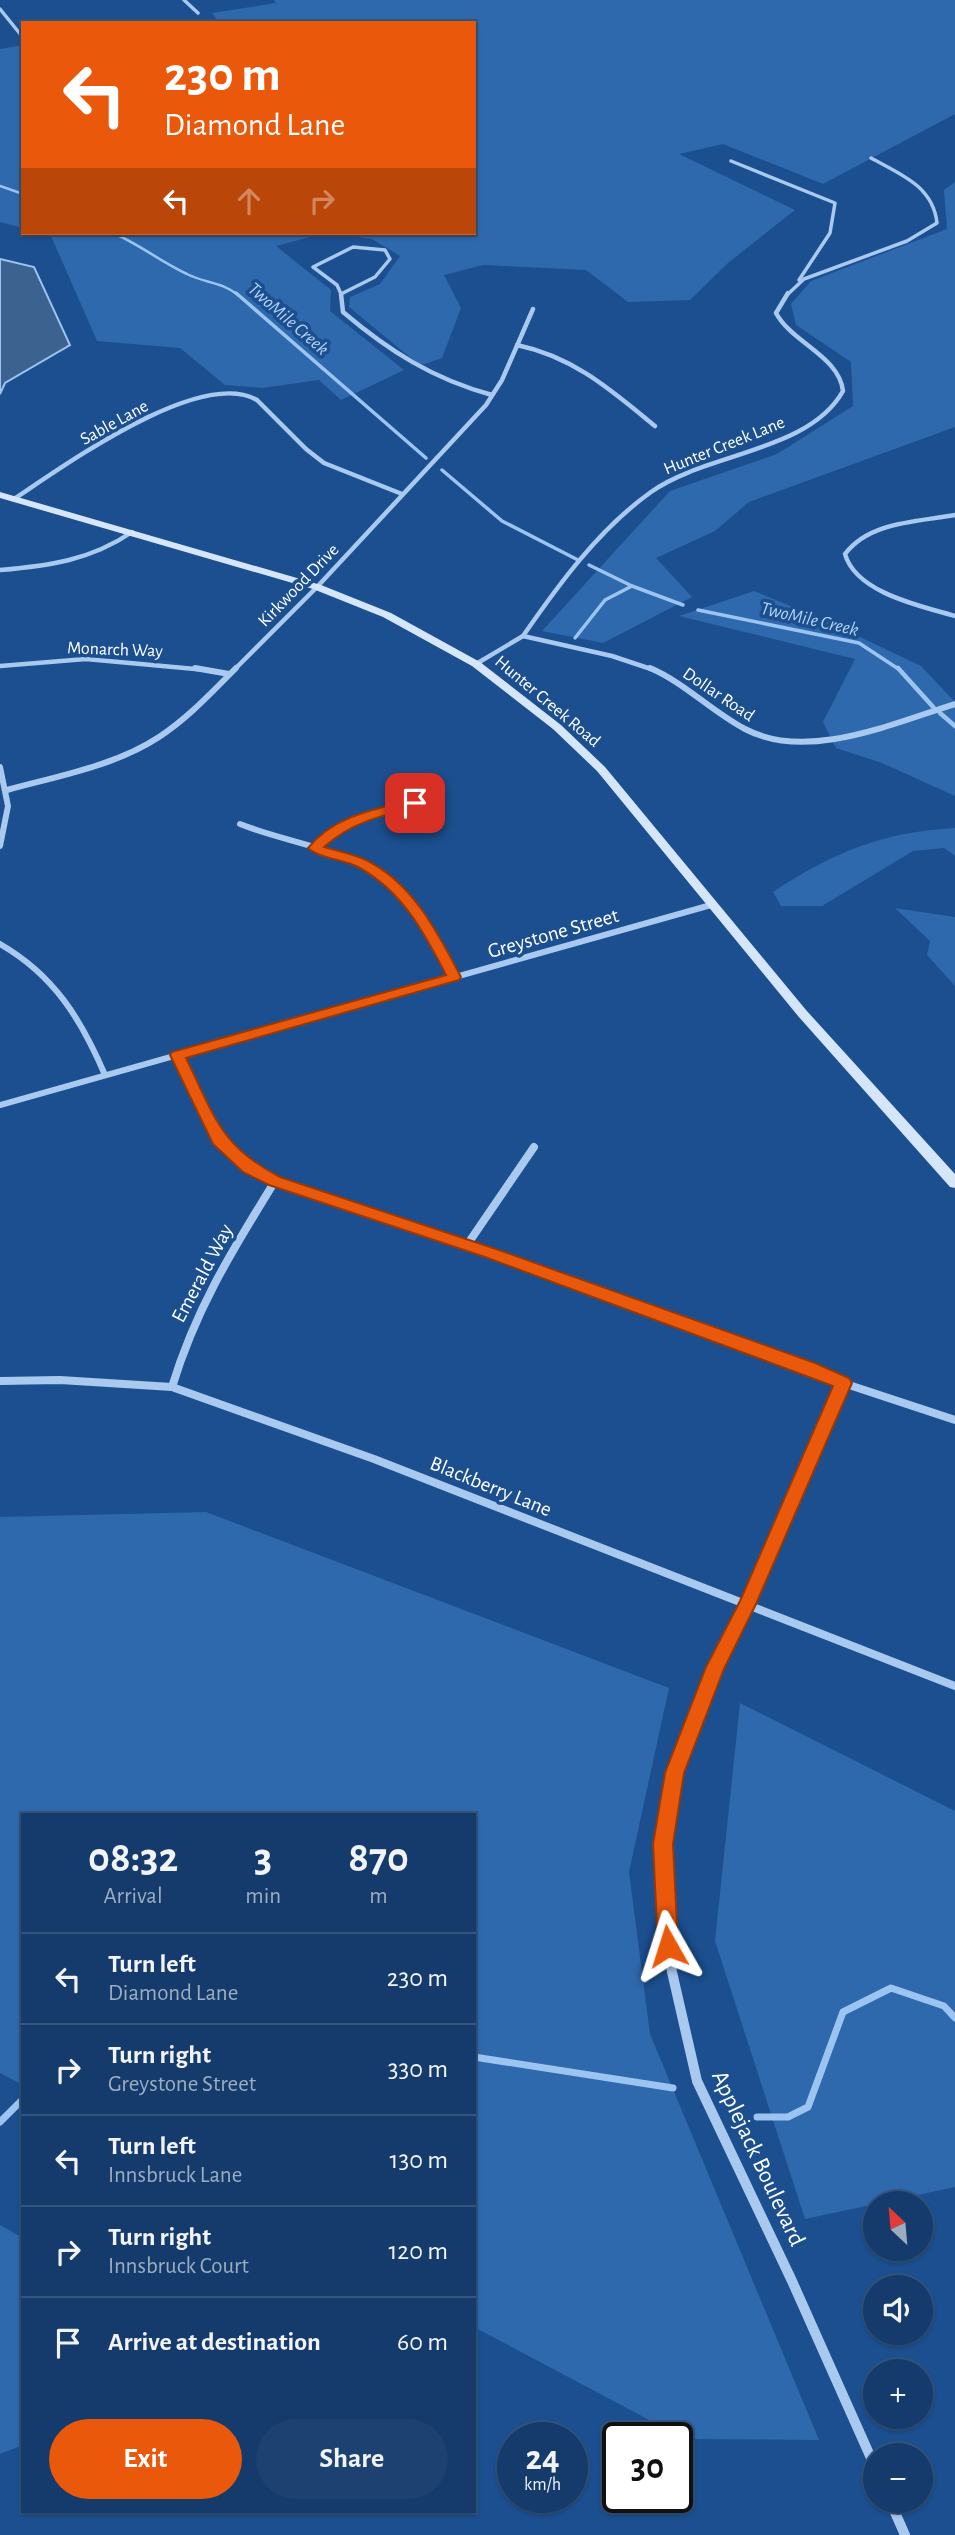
<!DOCTYPE html>
<html lang="en">
<head>
<meta charset="utf-8">
<style>
  body { margin:0; font-family:"Alegreya Sans",sans-serif; background:#1d4271; color:#f1f3f6; height:100vh; display:flex; flex-direction:column; font-size:26px; white-space:nowrap }
  * { box-sizing:border-box; margin:0 }
  p { font-size:23px; color:#9dadc1 }
  .icon { flex:none; width:38px; height:38px; fill:none; stroke:currentColor; stroke-width:2; stroke-linecap:round; stroke-linejoin:round }
  .map { position:relative; flex:1; overflow:hidden }
  .sheet { position:absolute; left:21px; top:1813px; width:455px; height:700px; display:flex; flex-direction:column; background:#143b6b; border-radius:0px; box-shadow:0 2px 5px #0004,0 0 0 2px #33557e }
  .sheet>* { flex:none }
  .banner { position:absolute; left:21px; top:21px; width:455px; height:214px; border-radius:0px; box-shadow:0 2px 5px #0004,0 0 0 2px #33557e; background:#ea580c; color:#fff; overflow:hidden }
  .needle { width:46px; rotate:334deg }
  .fabs { position:absolute; left:863px; top:2191px; display:grid; gap:14px }
  .fabs a { display:grid; place-items:center; width:70px; height:70px; border-radius:50%; background:#143b6b; box-shadow:0 2px 5px #0004,0 0 0 2px #33557e; font-size:35px }
  .speed { position:absolute; left:497px; top:2422px; display:flex; gap:14px; font-size:35px; font-weight:700; text-align:center }
  .speed>* { display:grid; place-content:center; width:91px; height:91px; border-radius:50%; background:#143b6b; box-shadow:0 2px 5px #0004,0 0 0 2px #33557e; line-height:1 }
  .speed small { font-size:18px; font-weight:400 }
  .speed .limit { border:4px solid #111; border-radius:10px; background:#fff; color:#111 }
  .pin { position:absolute; display:grid; place-items:center; width:60px; height:60px; color:#fff; margin:-30px; border-radius:14px; box-shadow:0 4px 10px #0006 }
  .me { position:absolute; width:77px; margin:-38px; rotate:354deg; stroke-linejoin:round; filter:drop-shadow(0 0 5px #0008) }
  .turn { display:flex; align-items:center; gap:24px; height:147px; padding:0 28px; font-size:32px }
  .turn .icon { width:91px; height:91px; stroke-width:2.5 }
  .turn b { display:block; font-size:49px; line-height:60px }
  .lanes { display:flex; align-items:center; height:66px; padding:0 28px; background:#0003; justify-content:center; gap:35px; direction:ltr }
  .lanes .off { opacity:.35 }
  .eta { display:flex; justify-content:space-evenly; align-items:center; height:119px; text-align:center }
  .eta b { font-size:42px; font-weight:700; line-height:49px }
  .button { display:flex; gap:14px; margin-top:auto; padding:14px 28px }
  .button a { flex:1; height:80px; border-radius:42px; background:#ea580c; color:#fff; font-size:28px; font-weight:700; line-height:80px; text-align:center }
  .button a+a { background:#1d4271; color:#f1f3f6 }
  ul { padding:0; list-style:none }
  li { display:flex; align-items:center; gap:21px; height:91px; padding:0 28px; border-top:2px solid #33557e }
  li div { flex:1 }
  li b { display:block; font-size:26px }
  li em { font-style:normal }
  .map>svg:first-child { display:block }
</style>
</head>
<body>
<div class="map">
<svg width="955" height="2535" viewBox="0 0 955 2535">
  <rect width="100%" height="100%" fill="#1b4f8f"/>
  <!-- green -->
  <g fill="#2e69ad">
    <polygon points="274,0 955,0 955,114 823,184 723,144 679,154 795,210 728,263 690,300 628,302 586,270 483,265 444,275 461,308 442,358 425,364 417,363 349,307 350,297 380,284 400,256 372,239 329,233 474,233 474,23 219,23 212,13 276,3"/>
    <polygon points="23,45 23,228 0,222 0,49"/>
    <polygon points="955,182 955,427 749,502 715,531 656,558 692,597 603,643 542,631 670,491 777,454 853,406 851,362 796,325 791,304 811,281 947,229 944,190"/>
    <polygon points="39,233 325,233 276,246 331,290 330,311 404,370 341,400 319,380 262,388 225,385 180,348 97,341 51,236"/>
    <polygon points="754,591 818,617 921,666 955,702 955,796 882,763 836,748 823,722 855,659 679,616"/>
    <path d="M955,828v28l-11,-8 -31,3 -91,55h-41l-8,-14c60,-40 110,-60 182,-64z"/>
    <polygon points="895,908 955,917 955,986 927,955 930,941"/>
    <polygon points="206,1512 669,1688 629,1872 650,2034 819,2440 685,2439 474,2327 474,1815 23,1815 23,2085 0,2073 0,1517"/>
    <polygon points="740,1703 955,1811 955,2187 805,2219 715,1941"/>
    <polygon points="0,2225 23,2238 23,2445 0,2454"/>
  </g>
  <!-- water -->
  <polygon fill="#3c6290" stroke="#9cc4f0" stroke-width="2" points="0,259 34,267 70,345 5,383 0,394"/>
  <g fill="none" stroke-linecap="round" stroke-linejoin="round">
    <!-- stream-far3 -->
    <g stroke="#9cc4f0" stroke-width="2.5">
      <polyline points="0,186 23,194"/>
      <path d="M113,233c26,11 48,29 74,41 17,9 36,8 51,21"/>
    </g>
    <!-- stream-far2 -->
    <g stroke="#9cc4f0" stroke-width="3.5">
      <polyline points="236,293 426,458"/>
      <polyline points="442,470 502,521 578,560"/>
      <polyline points="589,565 632,586 683,605"/>
      <polyline points="698,610 859,643 900,670"/>
      <polyline points="575,638 605,600 632,586"/>
    </g>
    <!-- stream-far1 -->
    <g stroke="#9cc4f0" stroke-width="4.5">
      <polyline points="898,668 934,708"/>
      <polyline points="940,713 955,726"/>
    </g>
    <!-- stream -->
    <g stroke="#9cc4f0" stroke-width="7">
      <polyline points="474,2057 673,2088"/>
      <polyline points="757,2117 788,2117 808,2107 843,2012 891,1988 944,2006 955,2018"/>
      <polyline points="0,2122 23,2099"/>
    </g>
    <!-- minor-far4 -->
    <g stroke="#a9c9ee" stroke-width="3.5">
      <polyline points="184,0 198,13"/>
      <polyline points="0,9 21,35"/>
      <polyline points="731,161 835,203 830,233 799,280"/>
      <polygon points="353,247 385,250 390,259 375,277 341,294 337,285 313,267"/>
      <path d="M787,295l17,-16 103,-38 30,-18c-4,-37 -37,-49 -66,-65"/>
    </g>
    <!-- minor-far3 -->
    <g stroke="#a9c9ee" stroke-width="4.5">
      <path d="M341,294l2,18c46,39 90,67 149,83"/>
      <path d="M517,345c57,12 94,45 138,81"/>
      <path d="M14,499c50,-33 186,-132 243,-99l49,49 18,14 78,31"/>
      <path d="M955,515c-37,7 -85,6 -110,39 11,39 76,52 110,62"/>
      <path d="M0,570c49,-4 91,-10 132,-38"/>
      <path d="M523,636c36,-52 76,-107 128,-144 54,-39 158,-40 192,-101 -4,-35 -51,-48 -67,-78l12,-20"/>
      <polyline points="476,664 523,636 612,656 654,670"/>
      <polyline points="0,666 86,659 206,670"/>
      <polyline points="234,670 317,587 486,405 502,380 533,309"/>
    </g>
    <!-- minor-far2 -->
    <g stroke="#a9c9ee" stroke-width="6">
      <polyline points="195,668 229,674"/>
      <path d="M650,668c35,15 61,43 95,61 63,33 148,-6 210,-25"/>
      <polyline points="0,767 8,806 0,846"/>
      <path d="M7,790c51,-14 108,-24 152,-53 29,-19 52,-44 77,-69"/>
      <path d="M240,824c30,12 62,18 93,29 61,20 94,69 121,124"/>
      <polyline points="315,848 357,820 435,799"/>
      <path d="M0,944c54,31 81,75 105,131"/>
      <polyline points="177,1055 219,1140 228,1148"/>
      <polyline points="0,1105 711,905"/>
    </g>
    <!-- minor-far1 -->
    <g stroke="#a9c9ee" stroke-width="8">
      <polyline points="226,1147 249,1168 275,1181 467,1245 809,1367 843,1383 955,1420"/>
      <polyline points="467,1245 534,1147"/>
      <polyline points="0,1381 60,1380 172,1387 374,1459 955,1686"/>
      <path d="M172,1387c24,-79 60,-136 103,-206"/>
      <polyline points="680,1758 715,1667 747,1604 843,1383"/>
    </g>
    <!-- minor -->
    <g stroke="#a9c9ee" stroke-width="10">
      <polyline points="680,1757 674,1773 663,1844 665,1920 672,1972 697,2081 792,2281 875,2467"/>
      <polyline points="890,2501 905,2535"/>
    </g>
    <!-- secondary -->
    <polygon fill="#d6e6fa" fill-rule="evenodd" points="0,492 321,585 391,613 480,662 561,725 605,767 806,1010 955,1174 955,1188 950,1187 798,1016 597,771 553,729 472,666 383,617 313,589 0,498"/>
  </g>
  <!-- route -->
  <path fill="#ea580c" stroke="#983908" stroke-width="2" d="M415,799l5,1v6c-36,9 -67,15 -96,41 14,4 29,7 42,13 47,23 72,73 95,117l-2,3 -273,78c28,57 34,88 94,119l216,72 319,114 34,15 3,5 -96,221 -32,65 -40,104 -11,71 5,102 -3,8 -7,3 -7,-3 -3,-8 -5,-102 12,-71 41,-106 34,-66 93,-215 -348,-129 -216,-72 -26,-13 -30,-28 -43,-89 2,-3 274,-77c-22,-43 -44,-84 -88,-108 -15,-8 -38,-8 -50,-19 27,-33 68,-39 107,-49z"/>
  <g text-anchor="middle" stroke-width="7" stroke-linejoin="round" paint-order="stroke">
    <!-- far-street labels -->
    <g font-size="18" fill="#fff" stroke="#1b4f8f">
      <text transform="translate(114 422) rotate(-29)" y="6">Sable Lane</text>
      <text transform="translate(724 445) rotate(-22)" y="6">Hunter Creek Lane</text>
      <text transform="translate(298 585) rotate(-46)" y="6">Kirkwood Drive</text>
      <text transform="translate(115 649) rotate(2)" y="6">Monarch Way</text>
      <text transform="translate(719 694) rotate(34)" y="6">Dollar Road</text>
      <text transform="translate(548 701) rotate(40)" y="6">Hunter Creek Road</text>
    </g>
    <!-- far-water labels -->
    <g font-size="19" font-style="italic" fill="#b5d3f5" stroke="#1b4f8f">
      <text transform="translate(289 318) rotate(41)" y="7">TwoMile Creek</text>
      <text transform="translate(810 618) rotate(13)" y="7">TwoMile Creek</text>
    </g>
    <!-- street labels -->
    <g font-size="21" fill="#fff" stroke="#1b4f8f">
      <text transform="translate(553 933) rotate(-16)" y="7">Greystone Street</text>
      <text transform="translate(202 1273) rotate(-62)" y="7">Emerald Way</text>
      <text transform="translate(491 1486) rotate(22)" y="7">Blackberry Lane</text>
    </g>
    <!-- near-street labels -->
    <g font-size="24" fill="#fff" stroke="#1b4f8f">
      <text transform="translate(759 2158) rotate(65)" y="8">Applejack Boulevard</text>
    </g>
  </g>
</svg>
<div class="fabs">
<a><svg class="needle" viewBox="-14 -14 28 28"><path d="M0-13l5 13h-10z" fill="#e53935"/><path d="M0 13l5-13h-10z" fill="#9dadc1"/></svg></a>
<a><svg class="icon" aria-label="sound" viewBox="0 0 24 24"><path d="M4 9h4l5-4v14l-5-4H4zM17 9q2 3 0 6"/></svg></a>
<a>+</a>
<a>−</a>
</div>
<div class="speed"><div>24<small>km/h</small></div><div class="limit">30</div></div>
<div class="pin" style="left:415px;top:803px;background:#d93025"><svg class="icon" aria-label="arrive" viewBox="0 0 24 24"><path d="M6 21V4h12l-3 4 3 4H6"/></svg></div>
<svg class="me" style="left:668px;top:1946px" viewBox="-20 -20 40 40"><path d="M0-17L14 15 0 8-14 15z" fill="#ea580c" stroke="#fff" stroke-width="4"/></svg>
<div class="banner">
<div class="turn"><svg class="icon" aria-label="left" viewBox="0 0 24 24"><path d="M17 20v-9H6M10 6l-5 5 5 5"/></svg><div><b>230 m</b>Diamond Lane</div></div>
<div class="lanes"><svg class="icon" aria-label="left" viewBox="0 0 24 24"><path d="M17 20v-9H6M10 6l-5 5 5 5"/></svg><svg class="icon off" aria-label="ahead" viewBox="0 0 24 24"><path d="M12 20V5M6 11l6-6 6 6"/></svg><svg class="icon off" aria-label="right" viewBox="0 0 24 24"><path d="M7 20v-9h11M14 6l5 5-5 5"/></svg></div>
</div>
<section class="sheet">
<div class="eta">
<div><b>08:32</b><p>Arrival</p></div>
<div><b>3</b><p>min</p></div>
<div><b>870</b><p>m</p></div>
</div>
<ul>
<li><svg class="icon" aria-label="left" viewBox="0 0 24 24"><path d="M17 20v-9H6M10 6l-5 5 5 5"/></svg><div><b>Turn left</b><p>Diamond Lane</p></div><em>230 m</em></li>
<li><svg class="icon" aria-label="right" viewBox="0 0 24 24"><path d="M7 20v-9h11M14 6l5 5-5 5"/></svg><div><b>Turn right</b><p>Greystone Street</p></div><em>330 m</em></li>
<li><svg class="icon" aria-label="left" viewBox="0 0 24 24"><path d="M17 20v-9H6M10 6l-5 5 5 5"/></svg><div><b>Turn left</b><p>Innsbruck Lane</p></div><em>130 m</em></li>
<li><svg class="icon" aria-label="right" viewBox="0 0 24 24"><path d="M7 20v-9h11M14 6l5 5-5 5"/></svg><div><b>Turn right</b><p>Innsbruck Court</p></div><em>120 m</em></li>
<li><svg class="icon" aria-label="arrive" viewBox="0 0 24 24"><path d="M6 21V4h12l-3 4 3 4H6"/></svg><div><b>Arrive at destination</b></div><em>60 m</em></li>
</ul>
<div class="button"><a>Exit</a><a>Share</a></div>
</section>
</div>
</body>
</html>
